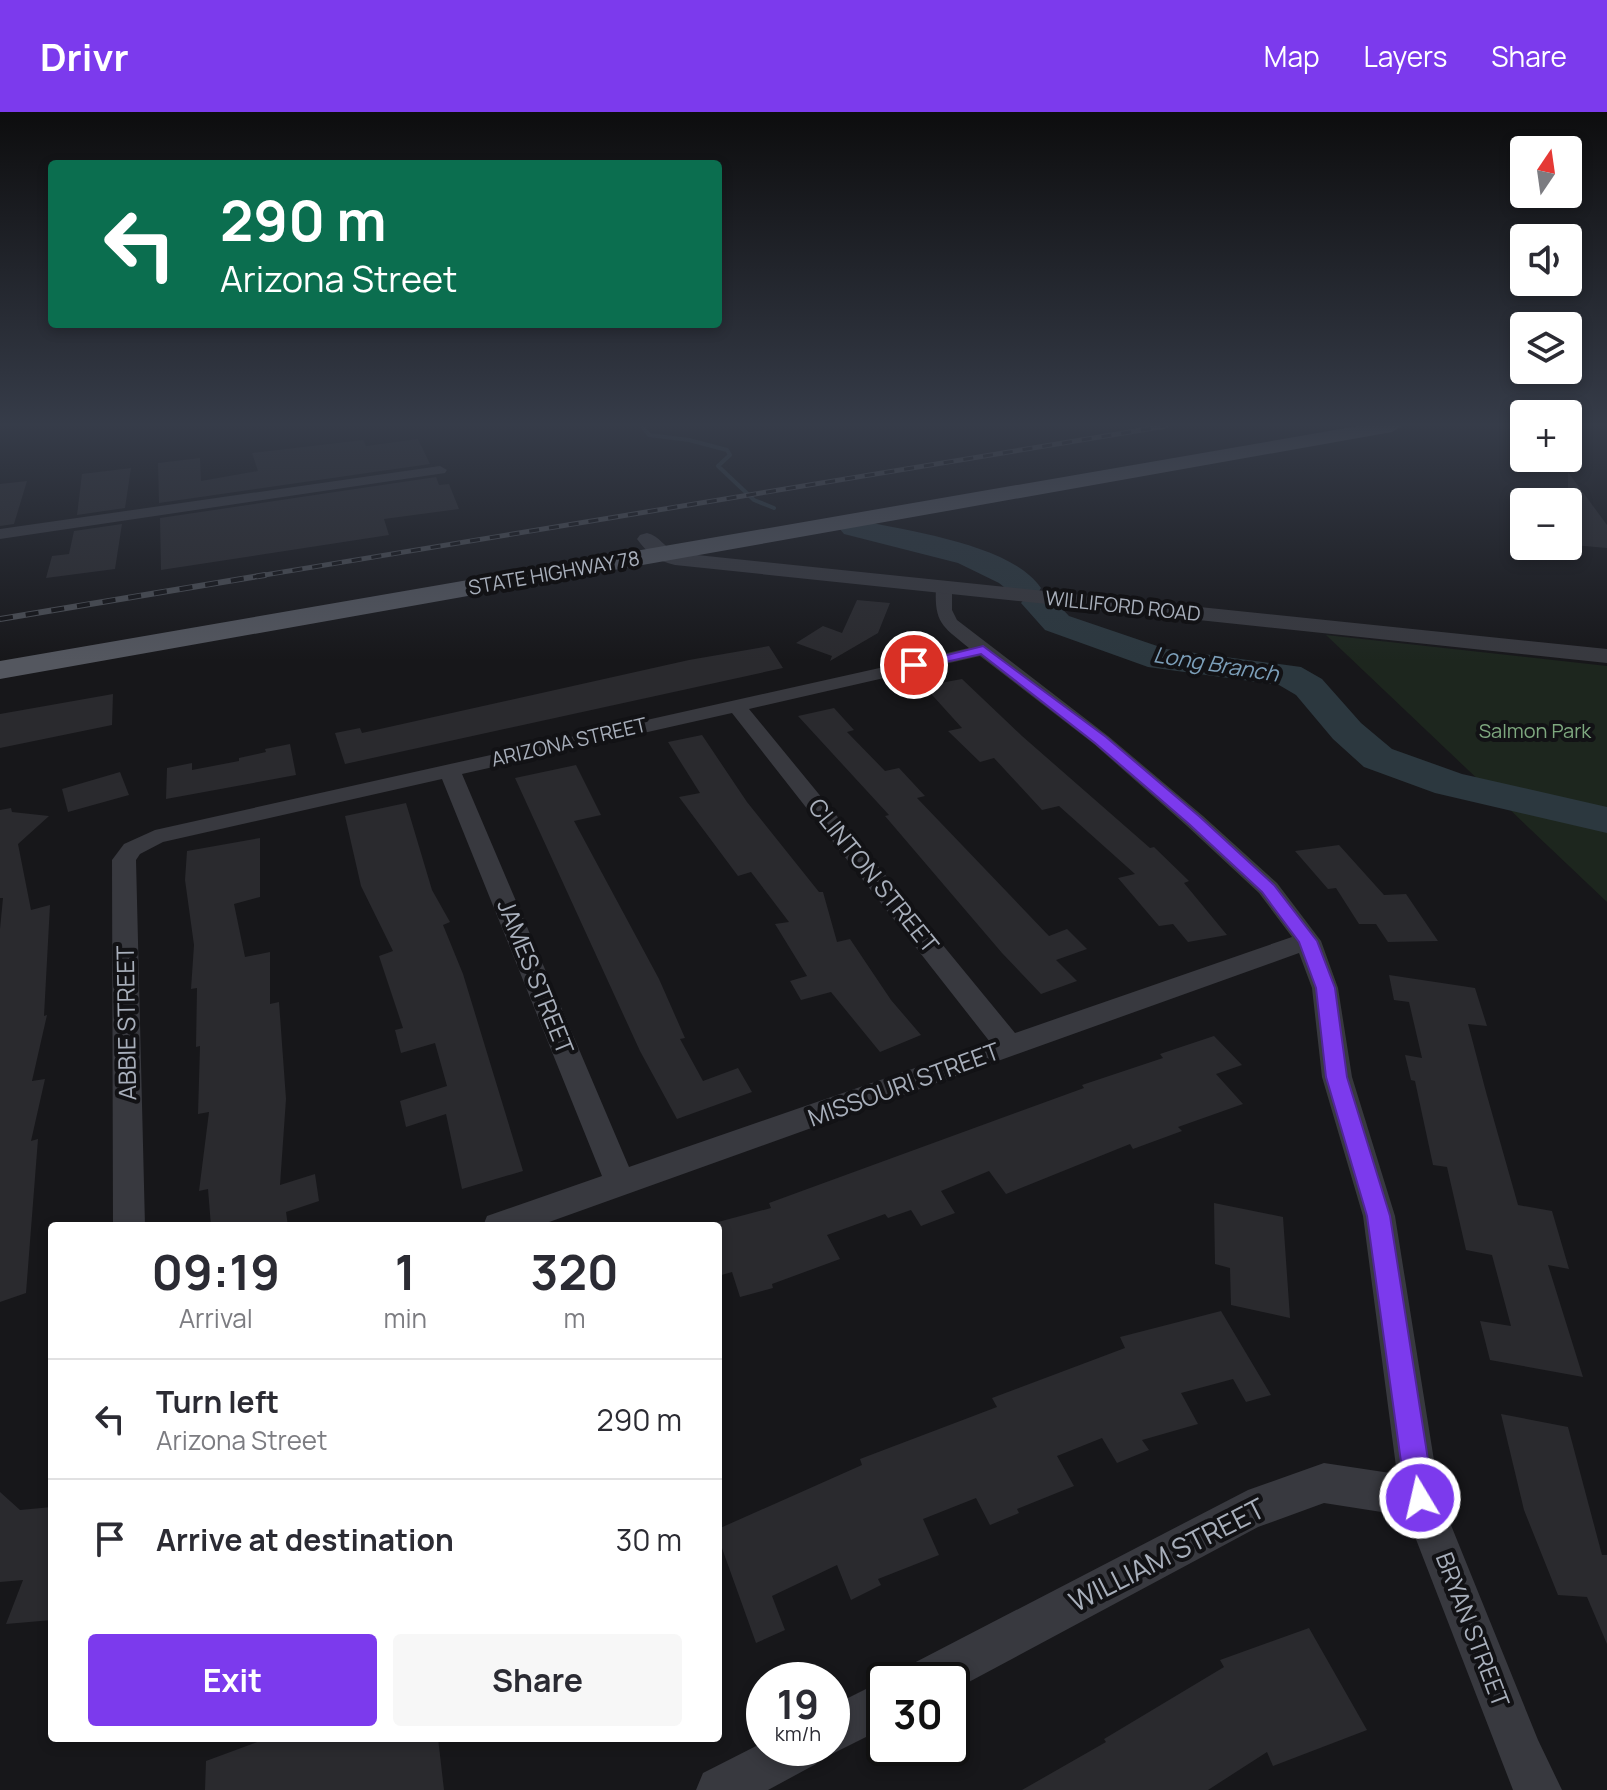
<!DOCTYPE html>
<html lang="en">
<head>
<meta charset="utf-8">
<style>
  body { margin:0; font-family:Manrope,sans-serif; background:#f7f7f7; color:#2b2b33; height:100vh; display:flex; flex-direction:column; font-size:30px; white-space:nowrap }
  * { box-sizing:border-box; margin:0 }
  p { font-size:26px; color:#7c7c81 }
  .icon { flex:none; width:44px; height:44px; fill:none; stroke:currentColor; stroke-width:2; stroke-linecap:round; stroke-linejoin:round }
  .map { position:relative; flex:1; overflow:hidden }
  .panel { position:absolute; left:48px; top:1110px; width:674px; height:520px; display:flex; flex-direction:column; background:#fff; border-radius:8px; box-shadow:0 4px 12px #0003 }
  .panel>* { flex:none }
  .banner { position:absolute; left:48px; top:48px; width:674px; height:168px; border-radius:8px; box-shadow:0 4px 12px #0003; background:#0b6e4f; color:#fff; overflow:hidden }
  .needle { width:52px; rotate:13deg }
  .fabs { position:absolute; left:1510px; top:24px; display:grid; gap:16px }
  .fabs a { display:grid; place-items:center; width:72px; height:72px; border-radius:8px; background:#fff; box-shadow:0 4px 12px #0003; font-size:40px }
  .speed { position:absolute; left:746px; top:1550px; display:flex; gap:16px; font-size:40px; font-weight:700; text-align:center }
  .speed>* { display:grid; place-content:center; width:104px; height:104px; border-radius:50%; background:#fff; box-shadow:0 4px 12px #0003; line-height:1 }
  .speed small { font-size:20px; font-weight:400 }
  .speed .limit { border:4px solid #111; border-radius:12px; background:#fff; color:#111 }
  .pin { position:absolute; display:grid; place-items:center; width:68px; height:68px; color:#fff; margin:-34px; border:4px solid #fff; border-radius:50%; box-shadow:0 2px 8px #0007 }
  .me { position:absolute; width:88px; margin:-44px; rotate:351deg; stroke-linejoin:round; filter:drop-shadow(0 0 6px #0008) }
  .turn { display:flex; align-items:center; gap:28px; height:168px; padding:0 40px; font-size:36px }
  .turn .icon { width:104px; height:104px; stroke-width:2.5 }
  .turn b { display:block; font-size:56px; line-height:68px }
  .eta { display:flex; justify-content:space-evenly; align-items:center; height:136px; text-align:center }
  .eta b { font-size:48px; font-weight:700; line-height:56px }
  .action { display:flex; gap:16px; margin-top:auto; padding:16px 40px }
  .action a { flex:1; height:92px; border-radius:8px; background:#7c3aed; color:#fff; font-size:32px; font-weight:700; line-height:92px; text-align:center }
  .action a+a { background:#f7f7f7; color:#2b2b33 }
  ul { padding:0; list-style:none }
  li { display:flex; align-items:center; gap:24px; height:120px; padding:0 40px; border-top:2px solid #e1e1e2 }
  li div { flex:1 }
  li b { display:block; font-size:30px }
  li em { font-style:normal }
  header { display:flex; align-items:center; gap:48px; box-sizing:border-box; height:112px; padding:0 40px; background:#7c3aed; color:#fff }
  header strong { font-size:38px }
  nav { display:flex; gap:44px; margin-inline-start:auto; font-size:28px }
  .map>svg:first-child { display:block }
</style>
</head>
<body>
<header>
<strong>Drivr</strong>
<nav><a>Map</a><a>Layers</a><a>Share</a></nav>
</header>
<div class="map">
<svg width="1607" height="1678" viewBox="0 0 1607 1678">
  <rect width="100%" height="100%" fill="#17171a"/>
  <!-- green -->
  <polygon fill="#1d261e" points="1326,523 1607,554 1607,790"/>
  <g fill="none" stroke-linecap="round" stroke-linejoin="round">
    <!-- stream -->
    <polyline stroke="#2c383f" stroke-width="4" points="642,314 649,323 689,328 727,338 730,343 718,354 754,388 774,396"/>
    <!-- river -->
    <path fill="#2c383f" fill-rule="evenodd" d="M854,407c51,12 156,24 187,69l-3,5 12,3 19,20 97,33 135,18 21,12 39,44 31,26 70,25 145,33v26l-172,-40 -71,-26 -31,-28 -37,-44 -17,-10 -131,-18 -103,-37 -24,-27 4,-5 -11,-3 -15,-12 -41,-20 -114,-29 -5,-6 5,-6z"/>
  </g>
  <!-- building -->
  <g fill="#2a2a2e">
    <polygon points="418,327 430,352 159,391 158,351 200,346 201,369 258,359 252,341 363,328 366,334"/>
    <polygon points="131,356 125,396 77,403 82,362"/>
    <polygon points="1568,360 1607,413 1607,436 1573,433 1568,426"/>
    <polygon points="436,365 439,373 449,372 459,397 384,407 389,423 161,458 160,406"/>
    <polygon points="27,369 14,412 0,414 0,372"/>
    <polygon points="122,412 115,457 46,466 52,444 69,442 74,419"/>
    <polygon points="857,488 890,491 878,521 830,549 832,544 796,531 823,514 842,521"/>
    <polygon points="769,534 783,556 345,652 335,621 360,616 362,621 689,548"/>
    <polygon points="962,567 1022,624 1150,736 1154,735 1189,769 1184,771 1227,823 1188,830 1173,812 1159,814 1118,766 1135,762 1059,694 1042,698 994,646 980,650 948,619 962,616 924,574"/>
    <polygon points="113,582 112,613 0,636 0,602"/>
    <polygon points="834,596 854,618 847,620 885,659 899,656 925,684 917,686 1049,824 1067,817 1087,837 1056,848 1077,869 1041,882 1002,841 885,704 889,703 798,604"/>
    <polygon points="702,623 747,690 819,780 823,780 837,830 850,827 891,888 921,923 880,940 831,880 801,888 790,869 807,864 775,812 789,810 751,760 738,764 679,685 700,681 668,630"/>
    <polygon points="290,632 296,663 166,687 167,656 192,651 192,658 239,649 239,646 266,640 265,637"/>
    <polygon points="576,653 601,703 574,709 659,867 685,926 680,927 703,969 738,956 752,980 677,1007 640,939 515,666"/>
    <polygon points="120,660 129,683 68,700 62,677"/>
    <polygon points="406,691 432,778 450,810 443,813 463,862 523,1059 462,1077 446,1002 406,1015 400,989 447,974 435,931 401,941 395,918 403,916 379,844 393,839 361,774 345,704"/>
    <polygon points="11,696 12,700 49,704 18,732 31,798 50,793 44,904 47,903 32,969 45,967 31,1029 38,1027 26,1181 0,1190 0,817 3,786 0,786 0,698"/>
    <polygon points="260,726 260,785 234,792 245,845 270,840 270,892 279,890 286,987 280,1073 315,1062 319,1089 286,1100 288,1114 211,1114 208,1077 199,1079 209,1000 198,1002 200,934 196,935 197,876 191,877 194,833 185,768 187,739"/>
    <polygon points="1339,733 1384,783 1406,782 1438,829 1388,830 1376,812 1359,812 1336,776 1328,777 1295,739"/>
    <polygon points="1389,863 1475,876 1487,914 1468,912 1486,980 1518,1093 1552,1099 1569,1157 1548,1153 1583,1265 1490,1248 1480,1209 1511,1214 1492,1143 1466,1138 1447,1055 1433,1053 1415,969 1411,968 1405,943 1422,946 1409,890 1394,888"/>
    <polygon points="1214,924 1242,953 1216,962 1243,992 1178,1015 1182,1019 1133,1037 1130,1032 1006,1082 989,1059 941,1079 955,1101 921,1114 911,1098 888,1106 885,1102 827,1123 840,1147 772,1172 773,1176 740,1185 732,1160 718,1164 718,1110 771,1096 769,1091 1084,976 1082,973 1163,946 1160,942"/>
    <polygon points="1214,1091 1283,1105 1290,1206 1231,1193 1230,1156 1215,1152"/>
    <polygon points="1221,1199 1271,1283 1246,1290 1233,1267 1181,1281 1198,1312 1142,1328 1149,1338 1117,1351 1102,1326 1057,1344 1074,1374 1017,1397 1019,1401 990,1413 976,1386 923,1407 939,1443 878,1467 881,1473 851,1488 837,1453 772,1484 785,1518 756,1531 718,1425 718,1417 862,1353 860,1347 997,1295 992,1286 1125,1236 1120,1225"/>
    <polygon points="1501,1302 1568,1315 1602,1443 1607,1443 1607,1532 1587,1485 1558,1483 1524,1398"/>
    <polygon points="0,1380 20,1398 52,1395 52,1508 6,1512 23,1468 0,1470"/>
    <polygon points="1309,1516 1367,1618 1273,1654 1267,1640 1208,1678 1022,1678 1106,1630 1104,1627 1224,1555 1220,1548"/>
    <polygon points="268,1626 438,1626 444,1678 205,1678 206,1649"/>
  </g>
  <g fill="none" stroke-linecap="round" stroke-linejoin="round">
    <!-- minor -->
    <g fill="#38393f" fill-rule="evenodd">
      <polygon points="440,354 447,358 445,361 0,427 0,417"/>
      <path d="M944,471l8,5v22l5,10 151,116 95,80 74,67 44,58 17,47 14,89 43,139 45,282 98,242 24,50h-49l-106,-274 -83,-13 -66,24 -306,164v-11h-46l6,-16 336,-174 76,-27 73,11 -34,-258 -41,-139 -10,-89 -13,-35 -761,273h-55l4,-10 115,-40 -160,-397 -279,63 -23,12 -4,6 9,366h-32l-1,-366 12,-16 31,-14 814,-182c-26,-21 -35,-25 -33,-60zM980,544l114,88 93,82 72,67 33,44 -277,96 -266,-324zM732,601l258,329 -361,125 -167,-393z"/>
      <polygon points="884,1568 884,1616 832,1642 822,1638 816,1652 768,1678 696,1678 703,1661 764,1630 764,1636 832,1636 832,1594"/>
    </g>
    <!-- tertiary -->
    <path fill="#38393f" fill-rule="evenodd" d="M647,421c13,3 18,16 31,20l929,96v14l-932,-98c-18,-4 -27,-11 -38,-26l3,-4z"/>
    <!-- primary -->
    <polygon fill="#54575f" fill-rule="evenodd" points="1358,314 1402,314 1392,320 0,567 0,549"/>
    <!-- rail-far1 casing -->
    <g stroke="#4b4e54" stroke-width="5">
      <polyline id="rail-far1" points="253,465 1166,314"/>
    </g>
    <!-- rail casing -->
    <g stroke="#4b4e54" stroke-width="6">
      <polyline id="rail" points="0,507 265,463"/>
    </g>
    <!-- rail-far1 -->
    <use href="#rail-far1" stroke="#121215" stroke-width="3" stroke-dasharray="10" stroke-linecap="butt"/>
    <!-- rail -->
    <use href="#rail" stroke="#121215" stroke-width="4" stroke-dasharray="13" stroke-linecap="butt"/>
  </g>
  <!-- sky -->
  <linearGradient id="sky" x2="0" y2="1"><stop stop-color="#0d0d0e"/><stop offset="0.57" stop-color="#363c49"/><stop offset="1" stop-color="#363c49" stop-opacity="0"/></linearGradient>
  <rect width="1607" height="549" fill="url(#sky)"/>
  <!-- route -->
  <polygon fill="#7c3aed" stroke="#51269a" stroke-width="2" points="983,534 1106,625 1200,705 1274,773 1317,829 1335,876 1347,965 1390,1104 1434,1386 1430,1395 1420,1400 1411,1395 1406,1386 1367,1104 1326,965 1316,876 1299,830 1262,780 1189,712 1095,631 981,542 914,557 907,553"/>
  <g text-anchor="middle" stroke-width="8" stroke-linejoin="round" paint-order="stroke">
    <!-- far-street labels -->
    <g font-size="20" fill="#a8afbb" stroke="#121215">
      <text transform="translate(554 461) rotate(-10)" y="7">STATE HIGHWAY 78</text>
      <text transform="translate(1123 494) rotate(6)" y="7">WILLIFORD ROAD</text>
      <text transform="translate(569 630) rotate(-13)" y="7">ARIZONA STREET</text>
    </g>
    <!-- far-park labels -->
    <g font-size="20" fill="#7ea87f" stroke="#121215">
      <text x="1535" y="626">Salmon Park</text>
    </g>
    <!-- far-water labels -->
    <g font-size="22" font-style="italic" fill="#7c9fb9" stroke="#121215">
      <text transform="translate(1216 552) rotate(9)" y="8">Long Branch</text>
    </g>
    <!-- street labels -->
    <g font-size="24" fill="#a8afbb" stroke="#121215">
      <text transform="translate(873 764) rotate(51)" y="8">CLINTON STREET</text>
      <text transform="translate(535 865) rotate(68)" y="8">JAMES STREET</text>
      <text transform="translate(127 911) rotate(-91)" y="8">ABBIE STREET</text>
      <text transform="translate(904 973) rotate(-20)" y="8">MISSOURI STREET</text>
      <text transform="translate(1472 1518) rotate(69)" y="8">BRYAN STREET</text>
    </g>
    <!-- near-street labels -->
    <g font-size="28" fill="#a8afbb" stroke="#121215">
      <text transform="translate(1167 1443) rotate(-27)" y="10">WILLIAM STREET</text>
    </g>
  </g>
</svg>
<div class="fabs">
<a><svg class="needle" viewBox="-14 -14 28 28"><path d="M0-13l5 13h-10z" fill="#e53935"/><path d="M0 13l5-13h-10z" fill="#7c7c81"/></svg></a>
<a><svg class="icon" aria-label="sound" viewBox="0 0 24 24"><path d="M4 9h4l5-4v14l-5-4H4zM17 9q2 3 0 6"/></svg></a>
<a><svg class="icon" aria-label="layers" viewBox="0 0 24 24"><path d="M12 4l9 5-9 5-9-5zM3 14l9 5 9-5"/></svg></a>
<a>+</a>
<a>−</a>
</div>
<div class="speed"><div>19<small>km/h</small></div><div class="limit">30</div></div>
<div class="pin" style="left:914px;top:553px;background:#d93025"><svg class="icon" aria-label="arrive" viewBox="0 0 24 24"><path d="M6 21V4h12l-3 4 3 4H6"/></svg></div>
<svg class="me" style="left:1420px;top:1386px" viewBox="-20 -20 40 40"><circle r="17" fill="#7c3aed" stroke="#fff" stroke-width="3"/><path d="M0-11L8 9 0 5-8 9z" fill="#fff"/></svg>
<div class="banner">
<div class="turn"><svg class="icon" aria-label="left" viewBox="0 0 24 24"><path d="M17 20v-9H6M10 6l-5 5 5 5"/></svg><div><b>290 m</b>Arizona Street</div></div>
</div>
<section class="panel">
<div class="eta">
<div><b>09:19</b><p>Arrival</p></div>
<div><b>1</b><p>min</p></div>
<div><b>320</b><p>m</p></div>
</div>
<ul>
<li><svg class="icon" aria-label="left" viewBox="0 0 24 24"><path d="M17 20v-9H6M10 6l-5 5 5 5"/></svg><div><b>Turn left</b><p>Arizona Street</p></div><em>290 m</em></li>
<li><svg class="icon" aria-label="arrive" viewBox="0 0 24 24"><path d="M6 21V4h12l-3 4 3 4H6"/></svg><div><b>Arrive at destination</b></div><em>30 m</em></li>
</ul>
<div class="action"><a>Exit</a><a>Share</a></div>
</section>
</div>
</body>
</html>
